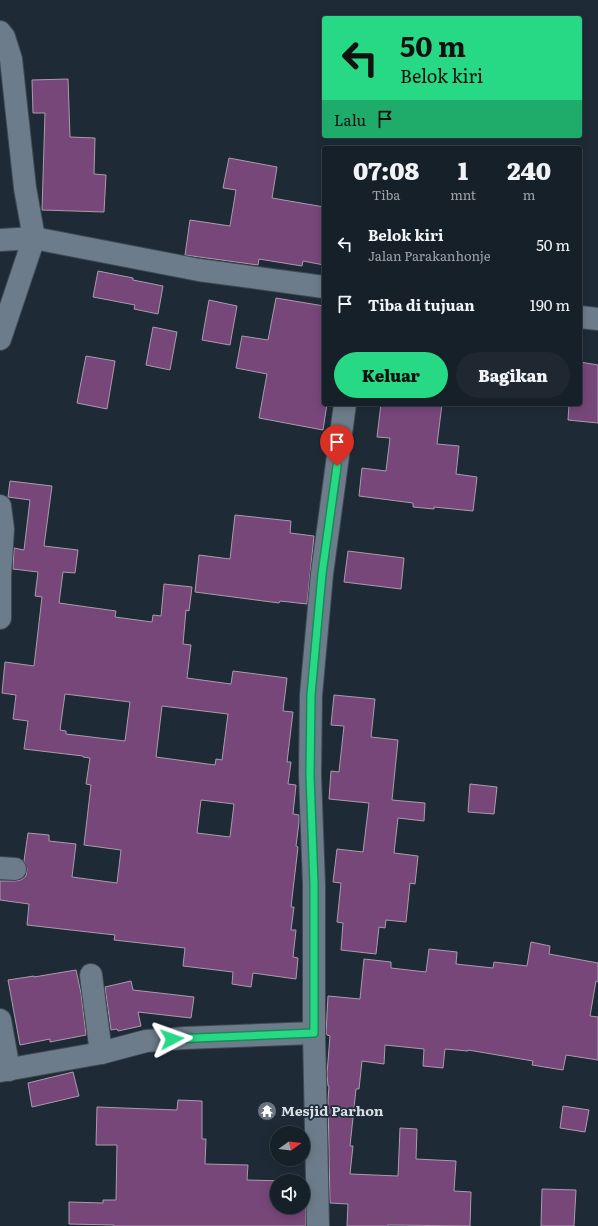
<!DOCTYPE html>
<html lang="id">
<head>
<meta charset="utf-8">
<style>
  body { margin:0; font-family:Literata,serif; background:#1f2831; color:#f1f3f6; height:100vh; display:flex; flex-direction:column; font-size:15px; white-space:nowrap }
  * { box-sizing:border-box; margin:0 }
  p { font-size:13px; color:#9ea3a8 }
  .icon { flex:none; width:22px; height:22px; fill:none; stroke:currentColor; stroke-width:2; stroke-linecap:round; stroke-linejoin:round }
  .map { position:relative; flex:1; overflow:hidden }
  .details { position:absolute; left:322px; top:146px; width:260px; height:260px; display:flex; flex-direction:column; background:#162029; border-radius:4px; box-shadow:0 2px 10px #0003,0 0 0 1px #353e46 }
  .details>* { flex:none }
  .guide { position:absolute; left:322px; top:16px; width:260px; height:122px; border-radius:4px; box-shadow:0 2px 10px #0003,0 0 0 1px #353e46; background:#27d885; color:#111; overflow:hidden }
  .needle { width:26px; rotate:76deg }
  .controls { position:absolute; left:270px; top:1126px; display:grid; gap:8px }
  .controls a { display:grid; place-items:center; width:40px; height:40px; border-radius:50%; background:#162029; box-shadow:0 2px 10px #0003,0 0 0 1px #353e46; font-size:20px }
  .pin { position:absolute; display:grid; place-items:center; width:34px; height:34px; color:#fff; margin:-41px -17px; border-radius:50% 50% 50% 0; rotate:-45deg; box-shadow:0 0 4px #0007 }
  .pin .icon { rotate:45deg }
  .me { position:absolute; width:44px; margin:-22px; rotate:86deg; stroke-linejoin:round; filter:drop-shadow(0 0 3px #0008) }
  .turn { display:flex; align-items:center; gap:14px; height:84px; padding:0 12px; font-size:18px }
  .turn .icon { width:52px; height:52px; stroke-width:2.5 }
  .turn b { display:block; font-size:28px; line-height:34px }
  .then { display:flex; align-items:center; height:38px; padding:0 12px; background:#0003; gap:8px; font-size:15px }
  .eta { display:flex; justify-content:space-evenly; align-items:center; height:68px; text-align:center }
  .eta b { font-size:24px; font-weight:800; line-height:28px }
  .cta { display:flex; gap:8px; margin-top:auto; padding:8px 12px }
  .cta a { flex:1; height:46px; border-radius:24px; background:#27d885; color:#111; font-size:16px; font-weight:800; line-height:46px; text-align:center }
  .cta a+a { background:#1f2831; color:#f1f3f6 }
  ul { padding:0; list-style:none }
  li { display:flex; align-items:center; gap:12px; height:60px; padding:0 12px }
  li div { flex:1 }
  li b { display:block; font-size:15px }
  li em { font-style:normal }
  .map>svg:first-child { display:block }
</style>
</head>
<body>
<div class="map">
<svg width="598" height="1226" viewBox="0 0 598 1226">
  <rect width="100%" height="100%" fill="#1e2b37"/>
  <!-- building -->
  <g fill="#77477a" stroke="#aa9bab" fill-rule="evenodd">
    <polygon points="68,79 70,137 95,138 94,174 106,175 104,212 42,210 45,113 33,113 32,80"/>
    <polygon points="229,158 277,167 272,198 324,207 324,265 303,261 302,266 259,259 258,265 185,255 190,220 230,226 236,190 223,188"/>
    <polygon points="98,271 133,278 133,280 163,286 158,314 134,309 135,305 93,297"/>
    <polygon points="276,298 324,306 324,404 327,404 323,430 259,418 267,374 236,368 242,336 268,340"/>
    <polygon points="209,300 237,306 230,345 202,340"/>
    <polygon points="153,327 177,332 170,370 146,365"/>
    <polygon points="86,356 115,361 107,409 77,403"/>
    <polygon points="580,362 598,365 598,423 568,420 569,404 580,404"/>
    <polygon points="381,404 442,404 437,444 459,446 456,474 477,477 473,511 434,507 434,509 413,507 413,503 359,496 362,468 386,471 390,438 377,437"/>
    <path d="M10,481l42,5 -8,60 34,4 -3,23 -12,-1 -4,31 57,8 -1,6 37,5 1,-7 8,1 3,-32 28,3 -3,24 -3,-1 -3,34 8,1 -4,33 44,6 2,-13 54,7 -4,33 10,1 -6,50h4l-3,22 8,1 -3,29 6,1v7l-3,24 2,1 -7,60h3l-3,23h5l-3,27 5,1 -2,21 -43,-6 -2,14 -19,-3 1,-12 -50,-6 2,-18 -71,-8 1,-5 -88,-10 2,-21 -29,-4v-19h15l6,-1 5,-4 1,-7 -3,-8 4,-28 21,2v6l27,3 -4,33 45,6 4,-33 -37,-5 7,-60 -5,-1 4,-26 -7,-1v-1l-59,-7 4,-28 -15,-2 3,-24 -14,-2 3,-31 29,4 8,-69 -7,-1 3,-24 -25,-3 1,-21 10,2 6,-50 -22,-3zM65,694l65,8 -5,39 -59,-7v-3l-6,-1zM162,706l66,8 -6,46 -6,-1 -1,6 -59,-8zM201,800l33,4 -4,33 -33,-4z"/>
    <polygon points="235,515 291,521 290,533 314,536 307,604 280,601 279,603 195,592 199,555 230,559"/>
    <polygon points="348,551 404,558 401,589 344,582"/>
    <polygon points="334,695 375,699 371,737 398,740 392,800 425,803 424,821 398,818 394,853 418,856 415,884 410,883 406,922 386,920 385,928 379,927 376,954 341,950 343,923 337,922 341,883 333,882 337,849 363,852 369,803 329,799 331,771 339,772 344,726 331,725"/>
    <polygon points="470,784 497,787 494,814 468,812"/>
    <polygon points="531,942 550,946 549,954 598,963 598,982 596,981 590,1016 598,1017 598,1060 566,1055 563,1070 532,1065 533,1061 468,1050 468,1051 445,1049 443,1068 423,1066 424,1049 385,1045 384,1064 362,1061 359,1089 356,1089 350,1146 353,1146 350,1174 398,1176 400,1128 417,1129 416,1159 456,1161 454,1191 471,1192 470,1226 388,1225 388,1226 347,1226 348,1204 330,1203 328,1100 329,1086 328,1086 327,1074 330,1036 327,1035 326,1033 328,996 360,999 364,959 391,962 391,968 426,972 429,949 457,952 456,964 493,968 494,962 527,966"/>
    <polygon points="76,970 81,993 86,1035 50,1042 50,1039 20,1045 8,980 34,976 34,977"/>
    <polygon points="131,981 133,990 194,997 191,1018 138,1012 141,1026 118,1031 117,1029 111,1030 105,987"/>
    <polygon points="73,1072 79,1096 32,1107 28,1083"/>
    <polygon points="178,1100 202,1101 202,1139 206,1139 205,1164 248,1165 247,1180 287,1181 277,1181 277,1207 303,1207 303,1181 305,1181 306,1226 114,1226 114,1225 69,1224 69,1202 103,1203 103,1200 116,1200 117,1145 96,1145 97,1107 177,1110"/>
    <polygon points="563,1106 589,1110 585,1132 560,1128"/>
    <polygon points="542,1189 576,1190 574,1226 541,1226"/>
  </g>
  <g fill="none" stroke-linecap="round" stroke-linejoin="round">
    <!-- street casing -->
    <g stroke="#3d4952" stroke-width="24">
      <g id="street">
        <polyline points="0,32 4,37 11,59 25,188 34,238 0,339"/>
        <polyline points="0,240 34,238 199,270 324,287"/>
        <polyline points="580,317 598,319"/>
        <polyline points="0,506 3,529 0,575 0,618"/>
        <polyline points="0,868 15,869"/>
        <polyline points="91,975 101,1053"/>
        <polyline points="0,1020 9,1070"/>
        <polyline points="0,1071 101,1053 146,1041 185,1038 314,1033"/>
        <polyline points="318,1226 314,1033 314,885 310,775 311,695 322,574 345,404"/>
      </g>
    </g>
    <!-- street -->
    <use href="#street" stroke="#6d7c8a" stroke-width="22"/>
  </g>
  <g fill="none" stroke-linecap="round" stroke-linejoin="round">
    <!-- route casing -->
    <g stroke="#198c56" stroke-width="10">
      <polyline id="route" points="172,1039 314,1033 314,885 310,775 311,695 322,574 337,466"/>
    </g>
    <!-- route -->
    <use href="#route" stroke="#27d885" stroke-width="7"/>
  </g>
  <!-- icons -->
  <defs>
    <g id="temple-disc" transform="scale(1)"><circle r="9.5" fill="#6b7280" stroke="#1e2b37"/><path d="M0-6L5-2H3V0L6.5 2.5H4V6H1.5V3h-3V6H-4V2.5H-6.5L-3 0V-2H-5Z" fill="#fff"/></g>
  </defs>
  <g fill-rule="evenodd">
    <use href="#temple-disc" x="267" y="1111"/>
  </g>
  <g text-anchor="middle" stroke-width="3.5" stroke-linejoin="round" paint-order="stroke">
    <!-- poi labels -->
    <g font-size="14" font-weight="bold" fill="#d6dee6" stroke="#1e2b37" text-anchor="start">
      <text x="281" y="1116">Mesjid Parhon</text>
    </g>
  </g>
</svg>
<div class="controls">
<a><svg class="needle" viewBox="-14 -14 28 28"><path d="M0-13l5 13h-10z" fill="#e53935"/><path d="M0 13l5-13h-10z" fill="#9ea3a8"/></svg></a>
<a><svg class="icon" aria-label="sound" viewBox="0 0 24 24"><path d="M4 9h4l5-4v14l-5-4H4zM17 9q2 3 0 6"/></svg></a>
</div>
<div class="pin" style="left:337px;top:466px;background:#d93025"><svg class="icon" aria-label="arrive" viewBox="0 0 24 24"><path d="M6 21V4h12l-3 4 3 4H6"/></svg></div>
<svg class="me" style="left:172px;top:1039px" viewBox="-20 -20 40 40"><path d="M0-17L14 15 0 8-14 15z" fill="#27d885" stroke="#fff" stroke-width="4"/></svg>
<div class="guide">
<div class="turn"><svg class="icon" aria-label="left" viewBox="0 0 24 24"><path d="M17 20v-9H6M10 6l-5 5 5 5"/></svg><div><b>50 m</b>Belok kiri</div></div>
<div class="then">Lalu<svg class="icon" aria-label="arrive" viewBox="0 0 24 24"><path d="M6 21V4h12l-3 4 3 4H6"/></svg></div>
</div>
<section class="details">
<div class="eta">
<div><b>07:08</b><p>Tiba</p></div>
<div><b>1</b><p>mnt</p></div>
<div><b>240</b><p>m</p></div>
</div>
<ul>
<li><svg class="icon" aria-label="left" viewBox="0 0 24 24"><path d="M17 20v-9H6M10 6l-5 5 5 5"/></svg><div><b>Belok kiri</b><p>Jalan Parakanhonje</p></div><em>50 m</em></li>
<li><svg class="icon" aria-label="arrive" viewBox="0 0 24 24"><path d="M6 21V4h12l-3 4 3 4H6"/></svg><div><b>Tiba di tujuan</b></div><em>190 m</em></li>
</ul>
<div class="cta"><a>Keluar</a><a>Bagikan</a></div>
</section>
</div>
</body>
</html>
